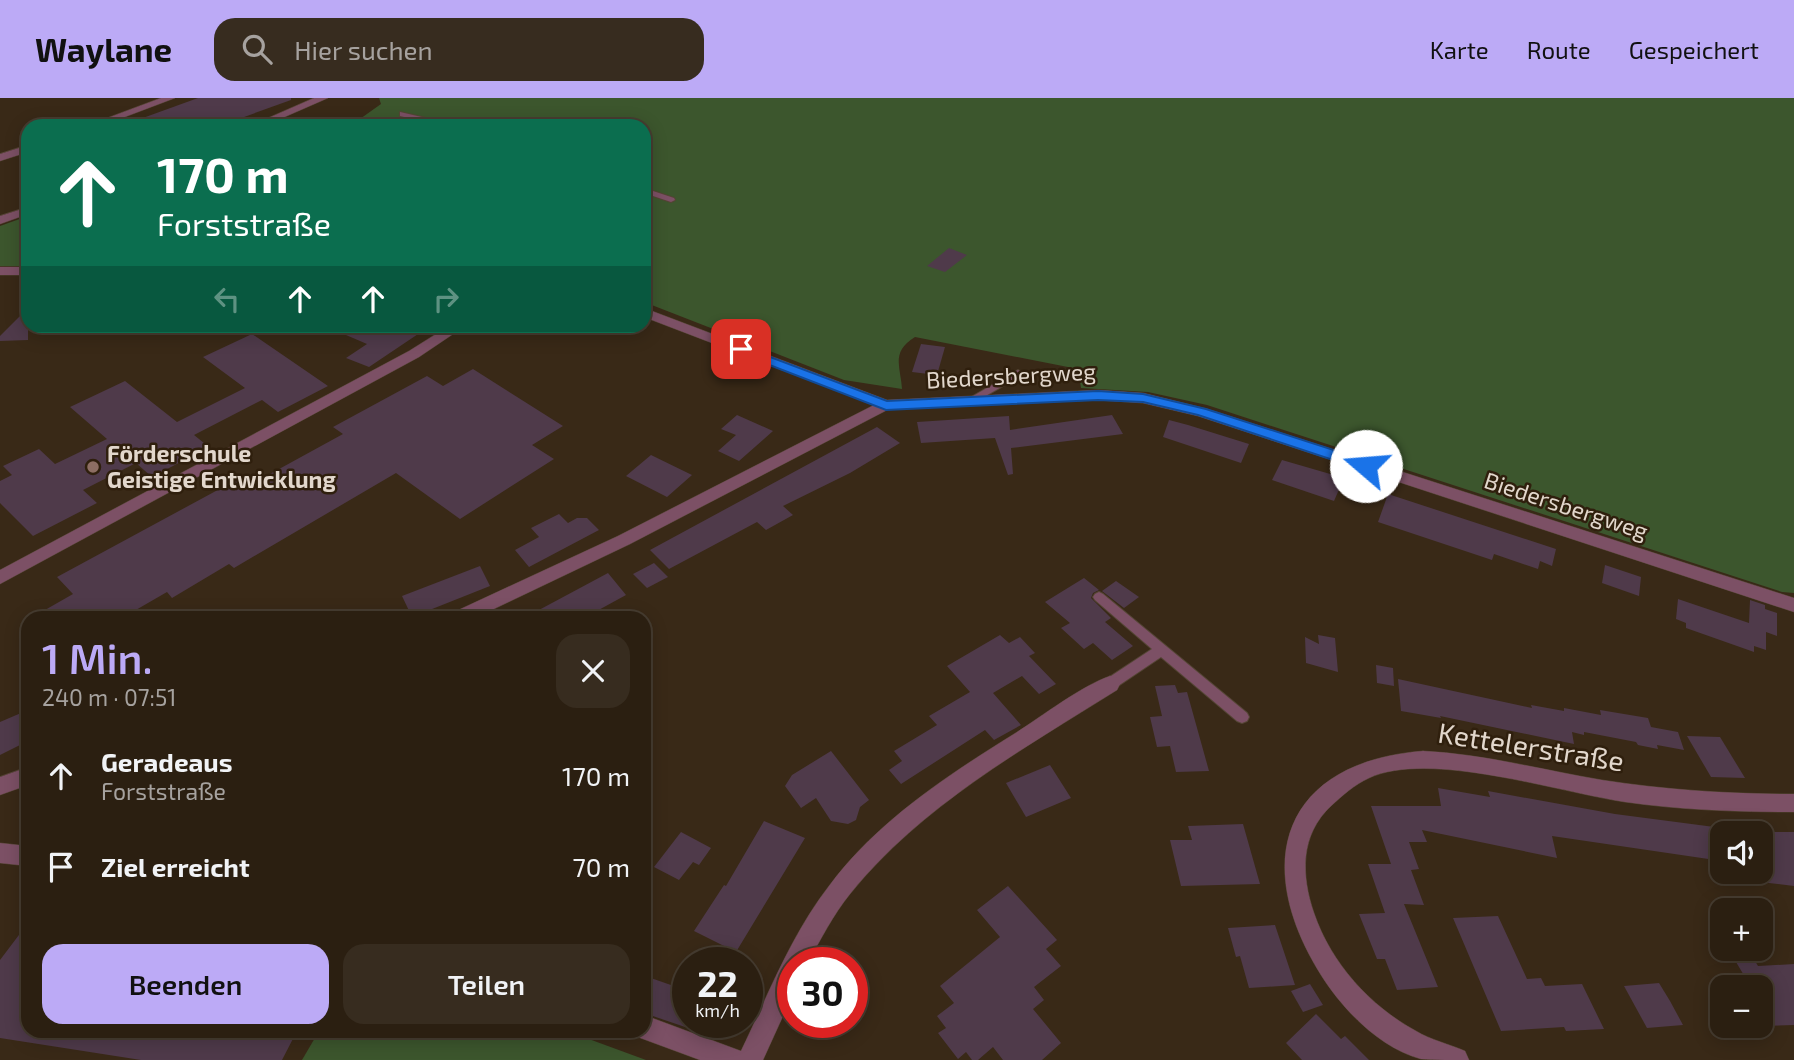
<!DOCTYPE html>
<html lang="de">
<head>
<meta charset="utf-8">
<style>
  body { margin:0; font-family:"Exo 2",sans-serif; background:#372c1f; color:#f1f3f6; height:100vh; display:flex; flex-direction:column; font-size:26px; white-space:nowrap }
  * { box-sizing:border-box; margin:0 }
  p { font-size:23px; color:#a6a29f }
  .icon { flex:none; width:38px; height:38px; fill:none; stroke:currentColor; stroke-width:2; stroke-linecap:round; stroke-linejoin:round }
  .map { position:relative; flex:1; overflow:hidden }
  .sheet { position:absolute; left:21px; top:513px; width:630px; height:427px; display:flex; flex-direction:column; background:#2b1f11; border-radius:21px; box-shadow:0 4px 18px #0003,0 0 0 2px #473d31 }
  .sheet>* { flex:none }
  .hud { position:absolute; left:21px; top:21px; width:630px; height:214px; border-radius:21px; box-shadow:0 4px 18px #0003,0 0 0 2px #473d31; background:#0b6e4f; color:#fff; overflow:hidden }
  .buttons { position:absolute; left:1710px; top:723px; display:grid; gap:14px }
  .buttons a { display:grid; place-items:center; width:63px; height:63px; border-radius:14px; background:#2b1f11; box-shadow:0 4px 18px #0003,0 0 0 2px #473d31; font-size:35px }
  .speed { position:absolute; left:672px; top:849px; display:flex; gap:14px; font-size:35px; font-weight:700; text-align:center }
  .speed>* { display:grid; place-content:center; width:91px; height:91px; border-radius:50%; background:#2b1f11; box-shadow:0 4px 18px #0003,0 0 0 2px #473d31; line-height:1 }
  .speed small { font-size:18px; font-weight:400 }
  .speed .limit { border:10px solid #d22; background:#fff; color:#111 }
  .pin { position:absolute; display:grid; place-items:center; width:60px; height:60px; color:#fff; margin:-30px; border-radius:14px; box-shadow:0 4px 10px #0006 }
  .me { position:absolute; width:77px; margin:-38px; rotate:288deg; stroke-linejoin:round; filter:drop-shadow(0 0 5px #0008) }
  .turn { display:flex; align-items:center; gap:24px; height:147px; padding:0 21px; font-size:32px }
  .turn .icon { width:91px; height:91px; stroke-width:2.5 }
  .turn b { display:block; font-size:49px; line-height:60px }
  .lanes { display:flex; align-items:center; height:66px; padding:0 21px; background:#0003; justify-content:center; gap:35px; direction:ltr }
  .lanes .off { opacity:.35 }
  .round { display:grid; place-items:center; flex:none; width:74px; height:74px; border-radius:21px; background:#372c1f }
  .overview { display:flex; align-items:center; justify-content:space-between; height:119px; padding:0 21px }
  h1 { font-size:42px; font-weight:600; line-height:52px; color:#bcaaf6 }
  .cta { display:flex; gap:14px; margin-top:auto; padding:14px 21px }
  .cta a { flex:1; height:80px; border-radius:21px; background:#bcaaf6; color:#111; font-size:28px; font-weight:600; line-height:80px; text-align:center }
  .cta a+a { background:#372c1f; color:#f1f3f6 }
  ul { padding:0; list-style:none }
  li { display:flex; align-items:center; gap:21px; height:91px; padding:0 21px }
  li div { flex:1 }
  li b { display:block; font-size:26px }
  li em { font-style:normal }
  header { display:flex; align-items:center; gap:42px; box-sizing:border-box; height:98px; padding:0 35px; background:#bcaaf6; color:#111 }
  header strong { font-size:33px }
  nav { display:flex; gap:38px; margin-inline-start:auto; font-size:24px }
  .search { width:490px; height:63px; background:#372c1f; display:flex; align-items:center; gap:18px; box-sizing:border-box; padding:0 24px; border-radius:21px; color:#a6a29f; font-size:26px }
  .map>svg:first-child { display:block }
</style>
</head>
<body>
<header>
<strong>Waylane</strong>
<div class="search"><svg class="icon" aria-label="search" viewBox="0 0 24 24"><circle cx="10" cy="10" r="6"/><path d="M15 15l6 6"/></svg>Hier suchen</div>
<nav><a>Karte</a><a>Route</a><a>Gespeichert</a></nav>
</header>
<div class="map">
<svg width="1794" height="962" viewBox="0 0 1794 962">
  <rect width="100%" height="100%" fill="#392917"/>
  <!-- green -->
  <g fill="#3c562d">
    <path d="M379,0h1415v495l-12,-1 -575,-187 -59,-13 -67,-4 -3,-19 -163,-32c-25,15 -14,31 -13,52l-58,-9 -200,-78v-176h-294l31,-22z"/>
    <polygon points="28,118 28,168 0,168 0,128"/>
    <polygon points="319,933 567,933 646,962 302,962"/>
  </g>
  <!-- building -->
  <g fill="#4f3a4a">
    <polygon points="198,0 291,0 291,2 219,28 130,28 129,25"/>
    <polygon points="949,150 967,157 945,174 927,168"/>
    <polygon points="28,210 28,242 0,243 0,238"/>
    <polygon points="325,228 430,228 369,269 346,260 367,246"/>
    <polygon points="252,236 328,288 278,314 262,302 194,337 209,349 152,379 136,365 83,392 97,405 33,438 0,405 0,383 12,377 3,368 39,351 55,366 107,341 70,309 125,283 177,324 245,290 203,259"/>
    <polygon points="921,246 945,249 937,277 912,274"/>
    <polygon points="473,271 563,328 532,347 554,361 460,421 396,375 234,470 229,466 172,500 167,494 122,520 91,520 86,513 75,520 31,520 73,496 57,479 238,381 248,388 343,336 333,329 427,278 443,288"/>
    <polygon points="737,317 773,333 739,363 718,353 736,337 721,331"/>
    <polygon points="1112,317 1123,336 1011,350 1013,376 1008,377 995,340 921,345 917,324 1009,318 1010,332"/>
    <polygon points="1169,322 1188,327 1249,346 1241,365 1163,339"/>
    <polygon points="877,329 900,345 850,375 783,408 793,417 766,432 757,424 669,471 650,452"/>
    <polygon points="651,357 692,377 667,399 626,378"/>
    <polygon points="1282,362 1344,380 1334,403 1272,382"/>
    <polygon points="1388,396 1556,451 1552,468 1540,463 1538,471 1494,456 1492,462 1378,424"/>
    <polygon points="559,416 568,425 577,420 587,420 599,432 529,469 515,452 539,439 531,430"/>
    <polygon points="654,465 668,479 647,490 633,476"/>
    <polygon points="1605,467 1641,479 1639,498 1602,485"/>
    <polygon points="480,468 490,488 412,519 402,498"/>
    <polygon points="608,475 626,497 584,520 524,520"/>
    <polygon points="1084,480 1099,492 1093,495 1091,500 1111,520 1105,524 1133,548 1112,562 1093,545 1084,551 1061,530 1070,525 1045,504"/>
    <polygon points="1116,483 1139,499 1124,510 1102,493"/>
    <polygon points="1678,501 1749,525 1750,502 1765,507 1765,511 1777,515 1777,538 1766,534 1766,552 1754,548 1754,554 1686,530 1686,525 1676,521"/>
    <polygon points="1000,537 1009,545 1020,539 1035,555 1029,558 1056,586 1039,596 1022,578 993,595 1021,627 994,642 985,632 901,686 889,672 902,663 894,653 937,627 929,618 970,594 947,568"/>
    <polygon points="1318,537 1335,540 1338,574 1306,565 1305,539 1319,546"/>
    <polygon points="1376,567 1393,570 1394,588 1377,585"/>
    <polygon points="1398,581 1532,610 1531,607 1564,613 1564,610 1601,617 1600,612 1648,620 1651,629 1678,634 1684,652 1657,647 1658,651 1638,647 1636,644 1584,634 1584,637 1572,634 1574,646 1440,618 1441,620 1401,613"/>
    <polygon points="1175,587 1178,595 1187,594 1209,673 1176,674 1170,648 1157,649 1150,619 1162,618 1155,588"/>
    <polygon points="28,612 28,643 0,657 0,624"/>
    <polygon points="1687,638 1720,639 1745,680 1711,679"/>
    <polygon points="831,653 869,702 860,709 856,722 848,726 831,723 816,700 801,710 785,688 792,677"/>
    <polygon points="1050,667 1071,700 1026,719 1006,685"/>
    <polygon points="1438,690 1490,699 1488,693 1615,716 1722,730 1722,763 1552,738 1557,760 1422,732 1427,744 1409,744 1419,771 1411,772 1424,807 1404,806 1438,889 1397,892 1385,861 1377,861 1359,816 1385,815 1368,766 1391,766 1371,708 1441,708"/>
    <polygon points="764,723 805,740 736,854 694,833 724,787 726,788"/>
    <polygon points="1243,726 1260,786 1181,788 1170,742 1192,742 1188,728"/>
    <polygon points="681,734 711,750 699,767 693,764 679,782 654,769"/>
    <polygon points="1760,734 1794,734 1794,788 1760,784"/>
    <polygon points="1008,788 1057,842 1046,851 1061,868 1034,889 1044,902 1033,911 1061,945 1042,962 1003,962 993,949 978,962 972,962 966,954 958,961 938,935 946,930 937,918 954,905 940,888 1000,839 977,812"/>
    <polygon points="1498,818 1527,881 1541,880 1545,888 1582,886 1604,931 1566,933 1564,929 1501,933 1453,820"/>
    <polygon points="28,825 28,933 297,933 282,962 141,962 0,940 0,862"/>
    <polygon points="1275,827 1295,887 1249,890 1240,858 1236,859 1228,830"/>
    <polygon points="1752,858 1758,868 1794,866 1794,927 1760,928 1760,889 1751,889 1733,859"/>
    <polygon points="648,879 688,893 688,930 644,915 644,888"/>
    <polygon points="1659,885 1670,903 1683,927 1647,930 1624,888"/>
    <polygon points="1310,886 1323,907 1303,914 1291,893"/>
    <polygon points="1316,916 1341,941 1345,938 1369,962 1302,962 1286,945"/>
  </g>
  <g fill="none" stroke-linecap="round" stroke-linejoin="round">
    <!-- lane casing -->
    <g stroke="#544534" stroke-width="2">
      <g id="lane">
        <polygon points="400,14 452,26 456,28 443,28 400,18"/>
        <polygon points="644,90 674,100 675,102 671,104 644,95"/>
        <polygon points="1018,272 1023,275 1022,277 970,307 962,307 961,305"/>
        <polygon points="1099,494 1103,496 1247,615 1249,619 1247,623 1242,625 1237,623 1161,559 1115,590 1110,591 1105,590 1103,586 1105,582 1152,551 1095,502 1093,499 1095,496"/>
      </g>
    </g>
    <!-- street casing -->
    <g stroke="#544534" stroke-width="1">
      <g id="street">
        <polygon points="161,0 175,0 101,28 86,28"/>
        <polygon points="314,0 328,0 264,28 250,28"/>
        <polygon points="28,47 28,54 0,63 0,56"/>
        <polygon points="28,109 28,116 0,126 0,118"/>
        <rect x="0" y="169" width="28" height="8"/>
        <polygon points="644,210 887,302 1098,292 1143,295 1207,311 1794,500 1794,514 1198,318 1143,305 1098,302 889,311 630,446 475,520 449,520 452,515 618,438 874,307 644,219"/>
        <polygon points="449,228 465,228 419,259 0,486 0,472 409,253"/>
        <path d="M1110,578l7,2 3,6 -3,6c-94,59 -196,116 -267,204 -17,21 -29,45 -42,68h-15v32l-30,66h-63l-65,-24 -2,-5h11v-16l97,36c27,-56 50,-116 88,-165 47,-64 119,-111 185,-152 27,-17 67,-48 96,-58z"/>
        <path d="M1423,653c61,3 119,19 179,29 64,10 128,14 192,14v18c-57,0 -113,-2 -169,-10 -67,-10 -196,-52 -256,-24 -15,7 -26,17 -38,28 -31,29 -30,69 -17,107 17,50 56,93 102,118 15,9 33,13 49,20l4,9c-15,0 -34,0 -48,-1 -41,-11 -78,-49 -100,-84 -71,-113 -38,-213 102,-224z"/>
        <polygon points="28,669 28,687 0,697 0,679"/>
        <polygon points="0,745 28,748 28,768 0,765"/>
      </g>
    </g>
    <!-- lane -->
    <use href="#lane" fill="#7c5065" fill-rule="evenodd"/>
    <!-- street -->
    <use href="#street" fill="#7c5065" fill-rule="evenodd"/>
  </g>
  <!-- route -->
  <polygon fill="#1a73e8" stroke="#114b97" stroke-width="2" points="741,248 887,303 1098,293 1143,296 1206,311 1371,364 1373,368 1366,372 1360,371 1198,317 1143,304 1098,302 886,312 736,254 736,249"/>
  <!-- markers -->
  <circle fill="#8d6e63" stroke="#2f1f0d" stroke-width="2.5" cx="93" cy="369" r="7"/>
  <g text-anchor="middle" stroke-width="5" stroke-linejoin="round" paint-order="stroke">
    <!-- street labels -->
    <g font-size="23" fill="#e2d7cc" stroke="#2f1f0d">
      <text transform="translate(1011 278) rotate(-3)" y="8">Biedersbergweg</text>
      <text transform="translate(1566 408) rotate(18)" y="8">Biedersbergweg</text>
    </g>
    <!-- poi labels -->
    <g font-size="23" font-weight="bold" fill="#e2d7cc" stroke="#2f1f0d" text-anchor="start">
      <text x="107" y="364">Förderschule<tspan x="107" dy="26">Geistige Entwicklung</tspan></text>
    </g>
    <!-- near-street labels -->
    <g font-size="28" fill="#e2d7cc" stroke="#2f1f0d">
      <text transform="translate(1531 649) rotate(9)" y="10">Kettelerstraße</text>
    </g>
  </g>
</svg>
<div class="buttons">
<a><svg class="icon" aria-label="sound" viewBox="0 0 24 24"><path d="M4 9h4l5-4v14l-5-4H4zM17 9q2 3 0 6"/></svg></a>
<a>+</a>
<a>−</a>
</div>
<div class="speed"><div>22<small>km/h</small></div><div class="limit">30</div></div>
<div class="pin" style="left:741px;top:251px;background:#d93025"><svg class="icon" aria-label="arrive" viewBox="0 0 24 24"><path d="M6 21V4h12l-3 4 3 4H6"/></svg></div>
<svg class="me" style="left:1366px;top:368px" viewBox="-20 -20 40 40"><circle r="19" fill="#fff"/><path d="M0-13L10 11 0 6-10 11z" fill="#1a73e8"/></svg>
<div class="hud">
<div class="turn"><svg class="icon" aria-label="ahead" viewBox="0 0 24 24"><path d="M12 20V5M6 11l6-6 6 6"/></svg><div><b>170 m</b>Forststraße</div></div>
<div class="lanes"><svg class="icon off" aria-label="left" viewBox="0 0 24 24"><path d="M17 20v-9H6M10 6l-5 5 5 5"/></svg><svg class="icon" aria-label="ahead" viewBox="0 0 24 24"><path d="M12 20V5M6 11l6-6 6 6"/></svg><svg class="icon" aria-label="ahead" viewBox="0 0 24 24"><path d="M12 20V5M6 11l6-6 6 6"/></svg><svg class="icon off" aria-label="right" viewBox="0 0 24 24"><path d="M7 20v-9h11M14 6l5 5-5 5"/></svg></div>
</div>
<section class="sheet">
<div class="overview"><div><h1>1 Min.</h1><p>240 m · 07:51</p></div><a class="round"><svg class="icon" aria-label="close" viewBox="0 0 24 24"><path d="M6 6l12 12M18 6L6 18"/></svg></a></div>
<ul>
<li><svg class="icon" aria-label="ahead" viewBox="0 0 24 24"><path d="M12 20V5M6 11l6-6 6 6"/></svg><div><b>Geradeaus</b><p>Forststraße</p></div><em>170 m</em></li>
<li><svg class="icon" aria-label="arrive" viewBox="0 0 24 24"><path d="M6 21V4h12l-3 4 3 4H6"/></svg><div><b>Ziel erreicht</b></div><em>70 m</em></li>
</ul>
<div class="cta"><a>Beenden</a><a>Teilen</a></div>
</section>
</div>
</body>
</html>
